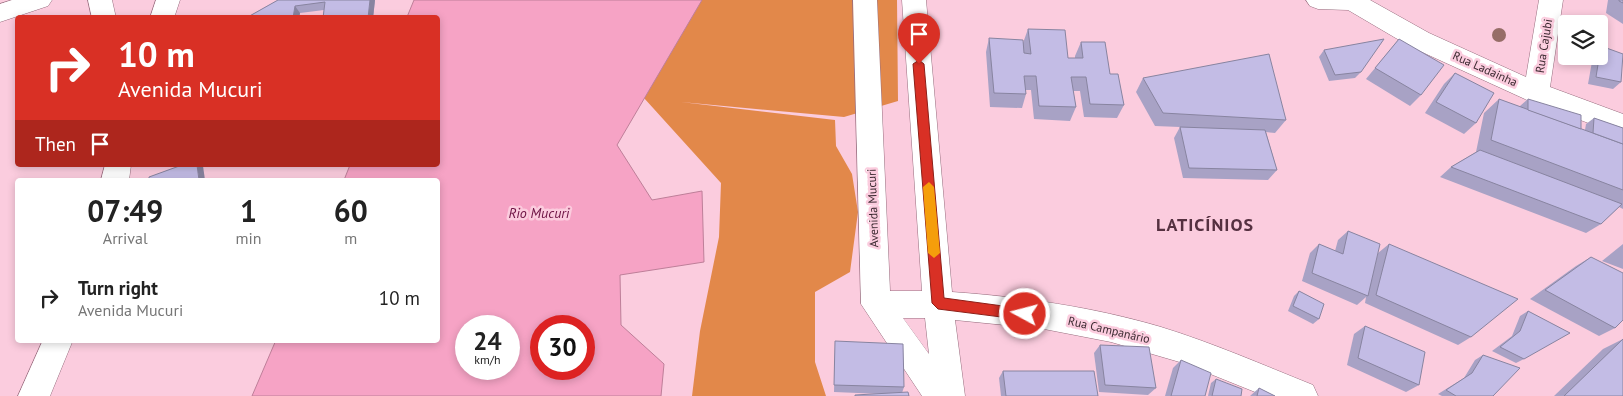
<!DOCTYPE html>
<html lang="en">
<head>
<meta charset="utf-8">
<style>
  body { margin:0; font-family:"PT Sans",sans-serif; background:#f2f2f2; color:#222; height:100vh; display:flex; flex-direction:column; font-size:19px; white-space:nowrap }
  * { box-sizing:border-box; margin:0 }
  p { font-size:16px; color:#767676 }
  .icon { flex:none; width:28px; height:28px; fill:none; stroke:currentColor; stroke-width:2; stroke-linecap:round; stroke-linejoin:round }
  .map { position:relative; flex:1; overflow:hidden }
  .drawer { position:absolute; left:15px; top:178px; width:425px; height:165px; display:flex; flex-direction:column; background:#fff; border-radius:5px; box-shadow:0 2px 8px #0003 }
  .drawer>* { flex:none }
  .hud { position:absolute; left:15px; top:15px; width:425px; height:152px; border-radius:5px; box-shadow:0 2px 8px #0003; background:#d93025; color:#fff; overflow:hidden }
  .tools { position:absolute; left:1558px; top:15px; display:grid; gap:10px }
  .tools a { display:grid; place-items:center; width:50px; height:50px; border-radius:5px; background:#fff; box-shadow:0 2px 8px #0003; font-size:25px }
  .speed { position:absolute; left:455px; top:315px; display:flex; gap:10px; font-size:25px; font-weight:700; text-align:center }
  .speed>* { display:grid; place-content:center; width:65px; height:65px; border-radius:50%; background:#fff; box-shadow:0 2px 8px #0003; line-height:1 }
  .speed small { font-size:12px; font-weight:400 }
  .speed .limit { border:8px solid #d22; background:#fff; color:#111 }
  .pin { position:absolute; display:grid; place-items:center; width:42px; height:42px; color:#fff; margin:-51px -21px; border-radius:50% 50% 50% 0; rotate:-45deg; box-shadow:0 0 5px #0007 }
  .pin .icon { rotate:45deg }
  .me { position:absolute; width:55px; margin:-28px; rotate:277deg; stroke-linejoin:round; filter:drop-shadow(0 0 4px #0008) }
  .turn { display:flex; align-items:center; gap:18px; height:105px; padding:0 20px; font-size:22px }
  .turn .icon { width:65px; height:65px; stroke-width:2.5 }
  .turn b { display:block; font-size:35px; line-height:42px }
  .then { display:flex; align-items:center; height:48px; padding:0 20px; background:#0003; gap:10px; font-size:19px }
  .eta { display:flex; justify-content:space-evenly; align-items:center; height:85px; text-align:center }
  .eta b { font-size:30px; font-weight:600; line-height:35px }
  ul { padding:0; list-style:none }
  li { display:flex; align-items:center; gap:15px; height:70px; padding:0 20px }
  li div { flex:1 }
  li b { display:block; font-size:19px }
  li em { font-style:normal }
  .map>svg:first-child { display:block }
</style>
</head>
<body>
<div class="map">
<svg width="1623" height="396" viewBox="0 0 1623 396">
  <rect width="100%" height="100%" fill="#fbccde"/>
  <!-- forest -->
  <polygon fill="#e2884a" points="696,0 897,0 898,101 844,117 681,102 835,120 836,146 852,174 858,212 850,272 815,292 815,362 826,396 692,396 700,331 719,237 721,183 644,98"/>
  <!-- water -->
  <path fill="#f6a3c5" stroke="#be7f99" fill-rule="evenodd" d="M414,0h288l-85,145 35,55 50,-9 2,71 -84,13 1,50 43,39 -3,32h-409l24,-56h162v-160h-94l6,-15h88v-147l-31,-1zM466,326h43v43h-43zM541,326h43v43h-43z"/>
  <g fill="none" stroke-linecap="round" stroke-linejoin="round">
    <!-- street casing -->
    <g stroke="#976d7e" stroke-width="1">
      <g id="street">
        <polygon points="12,0 52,0 48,6 0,22 0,4"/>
        <path d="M853,0h24l13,291h32l-20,-291h24l26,292c71,5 141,15 209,35 52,16 102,38 152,58l5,11h-53l-82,-33 -72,-21 -67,-13 -89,-9 10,76h-43l-61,-92zM903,318h22l4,36z"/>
        <polygon points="1306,0 1370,0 1429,33 1526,77 1539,0 1563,0 1550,87 1623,114 1623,136 1527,100 1411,47 1348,10 1318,9 1310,6"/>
      </g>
    </g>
    <!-- secondary casing -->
    <g stroke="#976d7e" stroke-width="1">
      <g id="secondary">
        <polygon points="88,0 112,0 116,18 92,18"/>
        <polygon points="156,0 180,0 174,18 150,18"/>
        <polygon points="105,165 131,165 129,180 101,180"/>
        <polygon points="43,340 73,340 50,396 18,396"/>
      </g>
    </g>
    <!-- street -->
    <use href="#street" fill="#fff" fill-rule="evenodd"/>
    <!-- secondary -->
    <use href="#secondary" fill="#fff" fill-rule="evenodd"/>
  </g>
  <!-- trees -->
  <circle fill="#966d67" cx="1499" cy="35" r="7"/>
  <!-- wall -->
  <g fill="#a8a2c5">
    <polygon points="278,0 375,0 373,18 323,18 324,10 300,13 299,18 246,18"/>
    <polygon points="1608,0 1623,0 1623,24 1606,13"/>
    <polygon points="1028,29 1068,58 1075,58 1075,56 1081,42 1110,74 1124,105 1117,118 1084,117 1080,91 1073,91 1076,107 1070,121 1034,119 1031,90 1026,90 1026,94 1022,108 990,107 986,52 989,38 1023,43"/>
    <polygon points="1399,39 1421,95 1410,106 1366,79"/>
    <polygon points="1601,46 1621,82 1613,89 1588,84 1593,56 1599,56 1599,48"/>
    <polygon points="1324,50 1361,72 1355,78 1329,81 1319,57"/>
    <polygon points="1455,73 1476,123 1464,134 1425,113 1444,84"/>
    <polygon points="1143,78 1286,120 1275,133 1266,132 1277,170 1268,180 1183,178 1174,138 1180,127 1155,126 1136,92"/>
    <polygon points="1499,99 1520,107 1520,106 1528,99 1581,129 1585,130 1586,124 1594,118 1623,128 1623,209 1619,207 1601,224 1586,233 1440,177 1451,167 1476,152 1484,113"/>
    <polygon points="1348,231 1374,269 1378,253 1389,244 1471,337 1458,345 1365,303 1366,297 1357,305 1302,281 1310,253 1319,244 1335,251 1338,240"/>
    <polygon points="1623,244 1623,269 1602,261"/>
    <polygon points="1591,257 1615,328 1599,336 1530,299 1576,266"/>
    <polygon points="1299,291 1319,319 1313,324 1288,311 1294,296"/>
    <polygon points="1528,311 1524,359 1516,363 1492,351 1512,336 1520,316"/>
    <polygon points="1365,326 1419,385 1406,392 1347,365 1354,334"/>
    <polygon points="1623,339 1623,396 1554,396 1603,349"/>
    <polygon points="1100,345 1156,388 1148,395 1099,392 1094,353"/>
    <polygon points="835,349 904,387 902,393 882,394 834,392"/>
    <polygon points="1483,355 1493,396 1442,396 1438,394 1464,378 1475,360"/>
    <polygon points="1181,360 1205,396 1165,396 1173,368"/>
    <polygon points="1003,371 1098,396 1001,396 999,378"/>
    <polygon points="1216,379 1241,396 1208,396 1211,383"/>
    <polygon points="1259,388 1275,396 1250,396"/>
  </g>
  <!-- shaded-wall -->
  <g fill="#8884a0">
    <polygon points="370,0 375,0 373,18 368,18"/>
    <polygon points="295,6 300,13 299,18 293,18"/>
    <polygon points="197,165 202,165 203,166 205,180 199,180"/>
  </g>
  <!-- building -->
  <g fill="#c3bce5" stroke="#8884a0">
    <polygon points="278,0 370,0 368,18 323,18 325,2 295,6 293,18 246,18"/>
    <polygon points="1619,0 1623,0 1623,3 1619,1"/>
    <polygon points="1028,29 1065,30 1068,58 1083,58 1081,42 1105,42 1110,74 1118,74 1124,105 1090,104 1086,77 1071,77 1076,107 1039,106 1036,76 1024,76 1026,94 994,93 989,38 1023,40 1024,53 1031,54"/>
    <polygon points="1384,39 1361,72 1335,75 1324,50"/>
    <polygon points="1399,39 1444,65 1421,95 1375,68"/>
    <polygon points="1601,46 1623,54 1621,82 1596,77"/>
    <polygon points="1269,54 1286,120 1163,113 1143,78"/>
    <polygon points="1455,73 1494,93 1476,123 1436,102"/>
    <polygon points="1499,99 1623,144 1623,190 1491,140"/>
    <polygon points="1528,99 1581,115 1581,129 1528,110"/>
    <polygon points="1594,118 1623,128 1623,144 1593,133"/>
    <polygon points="1180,127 1265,130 1277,170 1189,168"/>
    <polygon points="1480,150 1622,204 1601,224 1451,167"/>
    <polygon points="182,165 197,165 199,180 149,180 149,177"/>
    <polygon points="1348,231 1380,244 1368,296 1312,273 1319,244 1343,254"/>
    <polygon points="1389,244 1518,299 1471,337 1376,295"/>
    <polygon points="1591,257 1623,273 1623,320 1615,328 1545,290"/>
    <polygon points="1299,291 1324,304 1319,319 1293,306"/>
    <polygon points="1528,311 1570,333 1524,359 1500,347 1520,331"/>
    <polygon points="1365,326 1425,352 1419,385 1358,358"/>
    <polygon points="1623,339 1623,396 1564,396"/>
    <polygon points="835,341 903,344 904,387 834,385"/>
    <polygon points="1100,345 1149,347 1156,388 1105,385"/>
    <polygon points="1483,355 1520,368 1493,396 1456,396 1446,390 1472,373"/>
    <polygon points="1181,360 1211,373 1205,396 1171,396"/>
    <polygon points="1003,371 1094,371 1098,396 1006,396"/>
    <polygon points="1216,379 1242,389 1241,396 1212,396"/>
    <polygon points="1259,388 1275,396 1257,396"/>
    <polygon points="908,392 909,396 855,396 855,395"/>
  </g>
  <!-- route -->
  <polygon fill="#d93025" stroke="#8d1f18" points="919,60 924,64 944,298 1025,309 1029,310 1031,314 1029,318 1025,320 938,309 932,303 913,64"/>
  <!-- slow -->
  <polygon fill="#f59e0b" points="929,182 934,187 940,253 934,258 928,253 923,187"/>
  <g text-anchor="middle" stroke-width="5" stroke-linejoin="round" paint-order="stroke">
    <!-- street labels -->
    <g font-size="12" fill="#3c2a31" stroke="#fbccde">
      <text transform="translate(1544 46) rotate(-81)" y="4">Rua Cajubi</text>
      <text transform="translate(1485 69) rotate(24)" y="4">Rua Ladainha</text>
      <text transform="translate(873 208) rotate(-92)" y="4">Avenida Mucuri</text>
      <text transform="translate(1109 330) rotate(13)" y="4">Rua Campanário</text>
    </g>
    <!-- water labels -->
    <g font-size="14" font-style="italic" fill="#6e1344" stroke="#fbccde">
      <text x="539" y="218">Rio Mucuri</text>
    </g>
    <!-- district labels -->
    <g font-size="18" font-weight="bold" letter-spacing="1" fill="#553040" stroke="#fbccde">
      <text x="1205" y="231">LATICÍNIOS</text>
    </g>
  </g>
</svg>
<div class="tools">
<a><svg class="icon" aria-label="layers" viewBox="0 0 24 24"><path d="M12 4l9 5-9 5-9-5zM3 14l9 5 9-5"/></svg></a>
</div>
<div class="speed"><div>24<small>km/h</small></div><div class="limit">30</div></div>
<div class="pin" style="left:919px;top:64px;background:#d93025"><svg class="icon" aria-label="arrive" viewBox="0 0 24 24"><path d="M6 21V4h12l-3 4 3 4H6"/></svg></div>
<svg class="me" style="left:1025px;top:314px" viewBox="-20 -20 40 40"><circle r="17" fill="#d93025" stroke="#fff" stroke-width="3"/><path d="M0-11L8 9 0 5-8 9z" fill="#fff"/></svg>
<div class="hud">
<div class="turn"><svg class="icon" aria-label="right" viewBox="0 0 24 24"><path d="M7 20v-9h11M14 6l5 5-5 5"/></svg><div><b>10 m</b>Avenida Mucuri</div></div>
<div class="then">Then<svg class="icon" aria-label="arrive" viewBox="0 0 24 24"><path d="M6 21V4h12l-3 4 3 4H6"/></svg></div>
</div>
<section class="drawer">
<div class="eta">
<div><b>07:49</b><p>Arrival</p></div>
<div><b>1</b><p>min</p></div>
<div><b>60</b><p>m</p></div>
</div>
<ul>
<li><svg class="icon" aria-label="right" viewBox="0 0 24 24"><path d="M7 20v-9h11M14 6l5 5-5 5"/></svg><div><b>Turn right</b><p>Avenida Mucuri</p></div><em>10 m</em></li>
</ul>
</section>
</div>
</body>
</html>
